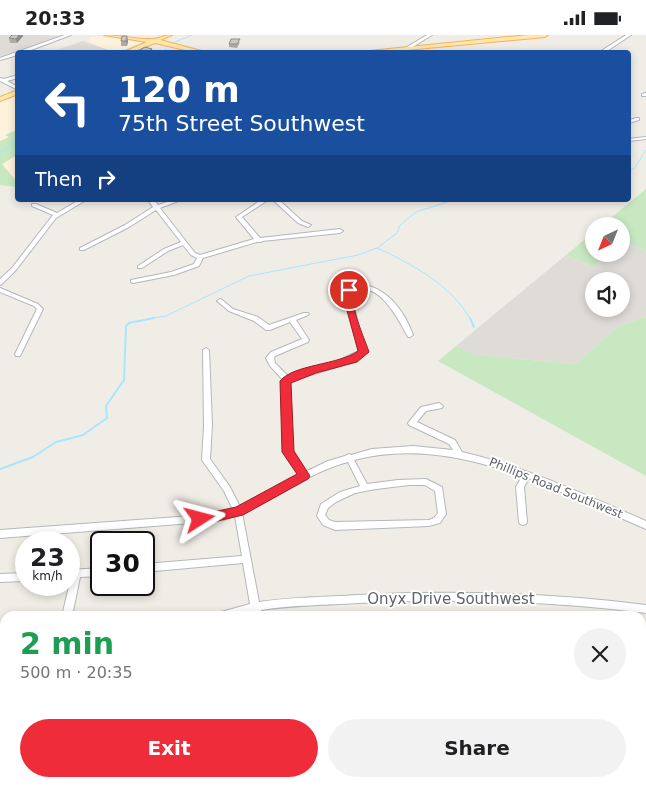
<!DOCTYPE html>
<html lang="en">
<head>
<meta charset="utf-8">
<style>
  body { margin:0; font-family:"DejaVu Sans",sans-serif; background:#f2f2f2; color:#202124; height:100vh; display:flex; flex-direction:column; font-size:19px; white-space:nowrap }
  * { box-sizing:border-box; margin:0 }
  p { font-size:16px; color:#757577 }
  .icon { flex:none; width:28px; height:28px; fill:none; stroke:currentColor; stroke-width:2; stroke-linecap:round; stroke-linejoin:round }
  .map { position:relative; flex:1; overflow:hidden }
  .sheet { position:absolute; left:0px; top:576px; width:646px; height:176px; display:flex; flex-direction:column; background:#fff; border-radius:15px 15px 0 0; box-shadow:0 2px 8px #0003 }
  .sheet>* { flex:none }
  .top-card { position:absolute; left:15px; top:15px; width:616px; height:152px; border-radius:5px; box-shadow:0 2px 8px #0003; background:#1a4fa0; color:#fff; overflow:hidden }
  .needle { width:32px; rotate:223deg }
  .controls { position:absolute; left:585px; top:182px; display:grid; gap:10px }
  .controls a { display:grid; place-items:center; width:45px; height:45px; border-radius:50%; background:#fff; box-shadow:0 2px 8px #0003; font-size:25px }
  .speed { position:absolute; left:15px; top:496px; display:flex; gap:10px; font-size:25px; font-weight:700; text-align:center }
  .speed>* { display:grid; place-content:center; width:65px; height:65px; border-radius:50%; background:#fff; box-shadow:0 2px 8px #0003; line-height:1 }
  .speed small { font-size:12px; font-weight:400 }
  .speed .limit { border:2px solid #111; border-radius:8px; background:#fff; color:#111 }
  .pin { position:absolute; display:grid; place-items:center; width:42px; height:42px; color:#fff; margin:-21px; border:2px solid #fff; border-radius:50%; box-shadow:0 1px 5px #0007 }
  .me { position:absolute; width:55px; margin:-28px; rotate:81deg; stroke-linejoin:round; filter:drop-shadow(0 0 4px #0008) }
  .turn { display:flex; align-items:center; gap:18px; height:105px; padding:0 20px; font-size:22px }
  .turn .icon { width:65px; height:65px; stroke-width:2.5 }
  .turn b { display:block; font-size:35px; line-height:42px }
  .then { display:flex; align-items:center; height:48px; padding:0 20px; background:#0003; gap:10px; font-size:19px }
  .round { display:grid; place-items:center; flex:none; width:52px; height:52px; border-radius:26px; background:#f2f2f2 }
  .summary { display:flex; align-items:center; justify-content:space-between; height:85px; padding:0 20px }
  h1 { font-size:30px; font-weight:700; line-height:38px; color:#1e9e55 }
  .cta { display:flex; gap:10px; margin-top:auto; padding:10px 20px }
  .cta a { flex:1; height:58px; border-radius:30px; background:#ef2d3a; color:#fff; font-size:20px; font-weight:700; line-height:58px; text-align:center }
  .cta a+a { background:#f2f2f2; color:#202124 }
  .status { display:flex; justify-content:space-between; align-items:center; height:35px; padding:0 25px; background:#fff; direction:ltr }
  .status svg { height:14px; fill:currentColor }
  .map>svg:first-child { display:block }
</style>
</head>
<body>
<div class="status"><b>20:33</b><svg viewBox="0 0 49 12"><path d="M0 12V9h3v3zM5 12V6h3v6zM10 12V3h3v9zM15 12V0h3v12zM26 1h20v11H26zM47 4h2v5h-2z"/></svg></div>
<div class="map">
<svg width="646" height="752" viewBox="0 0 646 752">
  <rect width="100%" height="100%" fill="#f0ede6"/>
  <!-- commercial -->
  <g fill="#fff2dd">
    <polygon points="92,2 123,4 141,7 114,18 88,6"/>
    <polygon points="17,61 17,95 6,99 9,102 0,106 0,68"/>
    <polygon points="17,120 17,147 2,129"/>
  </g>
  <!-- industrial -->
  <g fill="#dfdcd8" fill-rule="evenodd">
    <polygon points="0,0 39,0 64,1 0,22"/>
    <polygon points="83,6 114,17 51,17 62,13"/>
    <path d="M625,207l21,9v66l-29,10 -41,37 -102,-9 -18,-9 110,-91 27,12 17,-13h11v-9zM594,246h27v28h-27z"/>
  </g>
  <!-- green -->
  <g fill="#c8e8c2">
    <polygon points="17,95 17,120 2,129 17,147 17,152 0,150 0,106 9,102 5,100"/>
    <polygon points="646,154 646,216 625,207 621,210 621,191 601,191"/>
    <polygon points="594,197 594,219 610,219 593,232 566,220"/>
    <polygon points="646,282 646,441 438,326 456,311 475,320 576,329 617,292"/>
    <polygon points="641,627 646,627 646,752 637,752 637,748 641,748"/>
    <polygon points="158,748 242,748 244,752 157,752"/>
  </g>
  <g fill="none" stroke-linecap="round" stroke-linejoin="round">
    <!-- stream-far1 -->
    <g stroke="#a8e6ff" stroke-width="1">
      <polyline points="175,7 192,0"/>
      <polyline points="162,18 166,14"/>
      <polyline points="0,118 18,105"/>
      <polyline points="629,135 634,134 646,115"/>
      <polyline points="457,165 474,165"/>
      <path d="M377,213c33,15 76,38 93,71"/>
      <polyline points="148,284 166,281 249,241 358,220 377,213 397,198 400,190 416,177 453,165"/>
    </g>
    <!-- stream -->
    <g stroke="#a8e6ff" stroke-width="2">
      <polyline points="470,283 474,292"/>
      <polyline points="0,434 33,422 56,407 83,400 107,383 106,371 124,345 126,291 129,288 154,283"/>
    </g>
    <!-- minor casing -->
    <g stroke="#b3b8bb" stroke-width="2">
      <g id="minor">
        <polygon points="65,0 71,0 23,18 18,18 18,20 0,25 0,23"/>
        <polygon points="427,0 432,0 403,18 397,18"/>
        <polygon points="626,0 631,0 604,18 598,18"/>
        <polygon points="18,40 18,43 7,46 18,52 18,55 0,46 0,43 4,44"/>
        <polygon points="646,58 646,61 642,61 642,59"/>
        <polygon points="637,83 639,83 639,85 629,88 629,85"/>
        <polygon points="646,102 646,104 629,106 629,104"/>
        <polygon points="79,165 86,165 56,183 16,235 2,249 0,250 0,244 12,233 53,180 32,171 32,169 36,169 57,178"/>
        <polygon points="148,165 154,165 158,170 173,165 181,165 160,173 195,218 200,220 254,204 236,182 261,165 268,165 242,182 260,203 340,194 343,196 340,198 262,206 261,207 257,207 203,223 199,231 174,240 133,248 131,247 131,245 171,237 194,229 197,223 191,220 183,210 168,216 142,233 138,233 138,231 164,214 181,207 156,175 129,192 84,215 80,215 80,213 125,190 153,172"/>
        <polygon points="273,165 279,165 302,186 311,190 308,192 298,188"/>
        <path d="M358,249c28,2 46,26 55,51l-3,2h-2c-10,-19 -30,-58 -56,-46l-1,5 15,56c-13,14 -56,22 -76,29l-1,6 3,65 13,20 23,-11 17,-5 4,-2 2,1 21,-6 41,-3 40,4 -4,-6 -40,-19 -1,-2 13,-16 18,-4 4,3 -1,2 -16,3 -9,11 38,18 7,12c64,15 124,43 184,69v8l-117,-51 -5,9 3,35 -1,2 -3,1 -3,-1 -1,-2 -3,-35 6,-11c-54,-19 -111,-31 -168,-16l13,24 31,-4 28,-1 16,8 4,27 -6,9 -11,3 -94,4 -12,-5 -6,-9 4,-12 19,-12 20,-6 -12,-24c-39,10 -70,36 -106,51l17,89c33,-5 66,-5 99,-7 96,-5 192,-2 288,10v8c-96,-12 -191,-15 -287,-10 -33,2 -66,2 -98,7l1,6h-10v-4l-18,4h-18l2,-3 3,-1 29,-8 -7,-41 -99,9v-8l98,-8 -7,-40 -12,4 -18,2 -205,16v-8l205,-15 28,-5 -9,-19 -22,-31 2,-34 -1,-76 3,-2 3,2 3,76 -2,33 20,28 10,20 18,-9 41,-23 -15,-23 -3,-65 2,-7 -13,-14 -4,-8 5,-6 31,-13 -12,-17 -20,8h-4l-12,-9 -25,-10 -12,-10 3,-2 2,1 11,9 25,8 11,8 35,-12h4l1,1 -1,1 -12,5 13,20 -1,2 -33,14 -1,2 1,5 13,13 49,-15 22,-10 -14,-55 2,-7zM409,450h16l10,6 3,22 -4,5 -5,2 -94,2 -6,-2 -4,-5 3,-7 8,-6 19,-9 21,-4z"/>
        <polygon points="0,253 38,269 43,274 20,321 16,321 15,319 37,274 34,271 0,257"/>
        <polygon points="101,533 101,541 80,542 72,581 62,581 71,543 69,543 69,535"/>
        <polygon points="26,538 26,546 0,547 0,539"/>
        <rect x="0" y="618" width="5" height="10"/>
        <path d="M5,675c0,7 2,16 -5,19 0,-7 0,-16 5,-19z"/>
        <rect x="101" y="748" width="10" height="4"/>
        <polygon points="530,748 541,748 543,752 531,752"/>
        <polygon points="573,748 584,748 586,752 574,752"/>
      </g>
    </g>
    <!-- major casing -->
    <g stroke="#f6b459" stroke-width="2">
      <g id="major">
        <path d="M104,0c16,0 34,5 48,4 7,0 13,-4 20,-4l-12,5 49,13h-11l-43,-10 -26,10h-8l26,-11z"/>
        <polygon points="528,0 548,0 545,2 374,18 349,18"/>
        <polygon points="18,55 18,59 0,66 0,62"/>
      </g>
    </g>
    <!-- minor -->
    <use href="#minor" fill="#fff" fill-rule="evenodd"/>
    <!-- major -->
    <use href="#major" fill="#ffe6ad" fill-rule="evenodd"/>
  </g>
  <!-- wall -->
  <g fill="#afaca8">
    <polygon points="12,0 23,0 23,1 17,8 10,8 9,3"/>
    <polygon points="121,6 128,6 127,11 121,11"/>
    <polygon points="240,7 237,13 229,12 229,9"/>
    <polygon points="18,75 18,83 15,76"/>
  </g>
  <!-- shaded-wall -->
  <g fill="#8f8c88">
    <polygon points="19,0 23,0 23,1 17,8 16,4"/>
    <polygon points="127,1 128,6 127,11 126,6"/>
    <polygon points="152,14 153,18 146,18"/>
  </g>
  <!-- building -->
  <g fill="#ccc8c3" stroke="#8f8c88">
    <polygon points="12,0 19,0 16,4 9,3"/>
    <polygon points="122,1 127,1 126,6 121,6"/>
    <polygon points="231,4 240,4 237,9 229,9"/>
    <polygon points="145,12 152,14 146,18 135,18"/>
  </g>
  <!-- route -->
  <path fill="#ef2d3a" stroke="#9b1d26" d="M349,252l5,3c-4,19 9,44 15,62l-12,10 -41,11 -25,10 3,68 16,25 -2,3 -65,36 -43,10 -5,-2 -2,-4 2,-3 41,-9 61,-33 -15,-22 -2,-71c14,-17 59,-16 78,-30l-15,-55 2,-8z"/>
  <g text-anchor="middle" stroke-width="4" stroke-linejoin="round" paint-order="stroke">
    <!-- street labels -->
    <g font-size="12" fill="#5e6367" stroke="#fff">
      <text transform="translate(556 453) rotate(22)" y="4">Phillips Road Southwest</text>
    </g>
    <!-- near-street labels -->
    <g font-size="15" fill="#5e6367" stroke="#fff">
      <text x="451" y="569">Onyx Drive Southwest</text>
    </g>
  </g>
</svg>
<div class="controls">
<a><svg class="needle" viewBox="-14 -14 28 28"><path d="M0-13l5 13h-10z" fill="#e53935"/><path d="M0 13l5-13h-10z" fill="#757577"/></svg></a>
<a><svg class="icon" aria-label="sound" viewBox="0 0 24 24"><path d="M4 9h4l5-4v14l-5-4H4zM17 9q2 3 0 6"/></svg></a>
</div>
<div class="speed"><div>23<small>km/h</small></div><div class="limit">30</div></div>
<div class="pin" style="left:349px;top:255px;background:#d93025"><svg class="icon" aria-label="arrive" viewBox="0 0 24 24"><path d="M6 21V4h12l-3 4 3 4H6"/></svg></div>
<svg class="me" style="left:200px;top:484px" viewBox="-20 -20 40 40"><path d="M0-17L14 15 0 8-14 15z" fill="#ef2d3a" stroke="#fff" stroke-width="4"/></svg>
<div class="top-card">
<div class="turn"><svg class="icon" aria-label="left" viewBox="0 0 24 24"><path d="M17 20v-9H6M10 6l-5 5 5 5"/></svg><div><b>120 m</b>75th Street Southwest</div></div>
<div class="then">Then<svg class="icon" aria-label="right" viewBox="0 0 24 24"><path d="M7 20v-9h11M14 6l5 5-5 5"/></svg></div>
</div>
<section class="sheet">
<div class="summary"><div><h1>2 min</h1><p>500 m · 20:35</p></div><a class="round"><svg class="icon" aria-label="close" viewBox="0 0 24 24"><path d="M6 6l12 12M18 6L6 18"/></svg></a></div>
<div class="cta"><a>Exit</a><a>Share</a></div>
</section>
</div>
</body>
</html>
